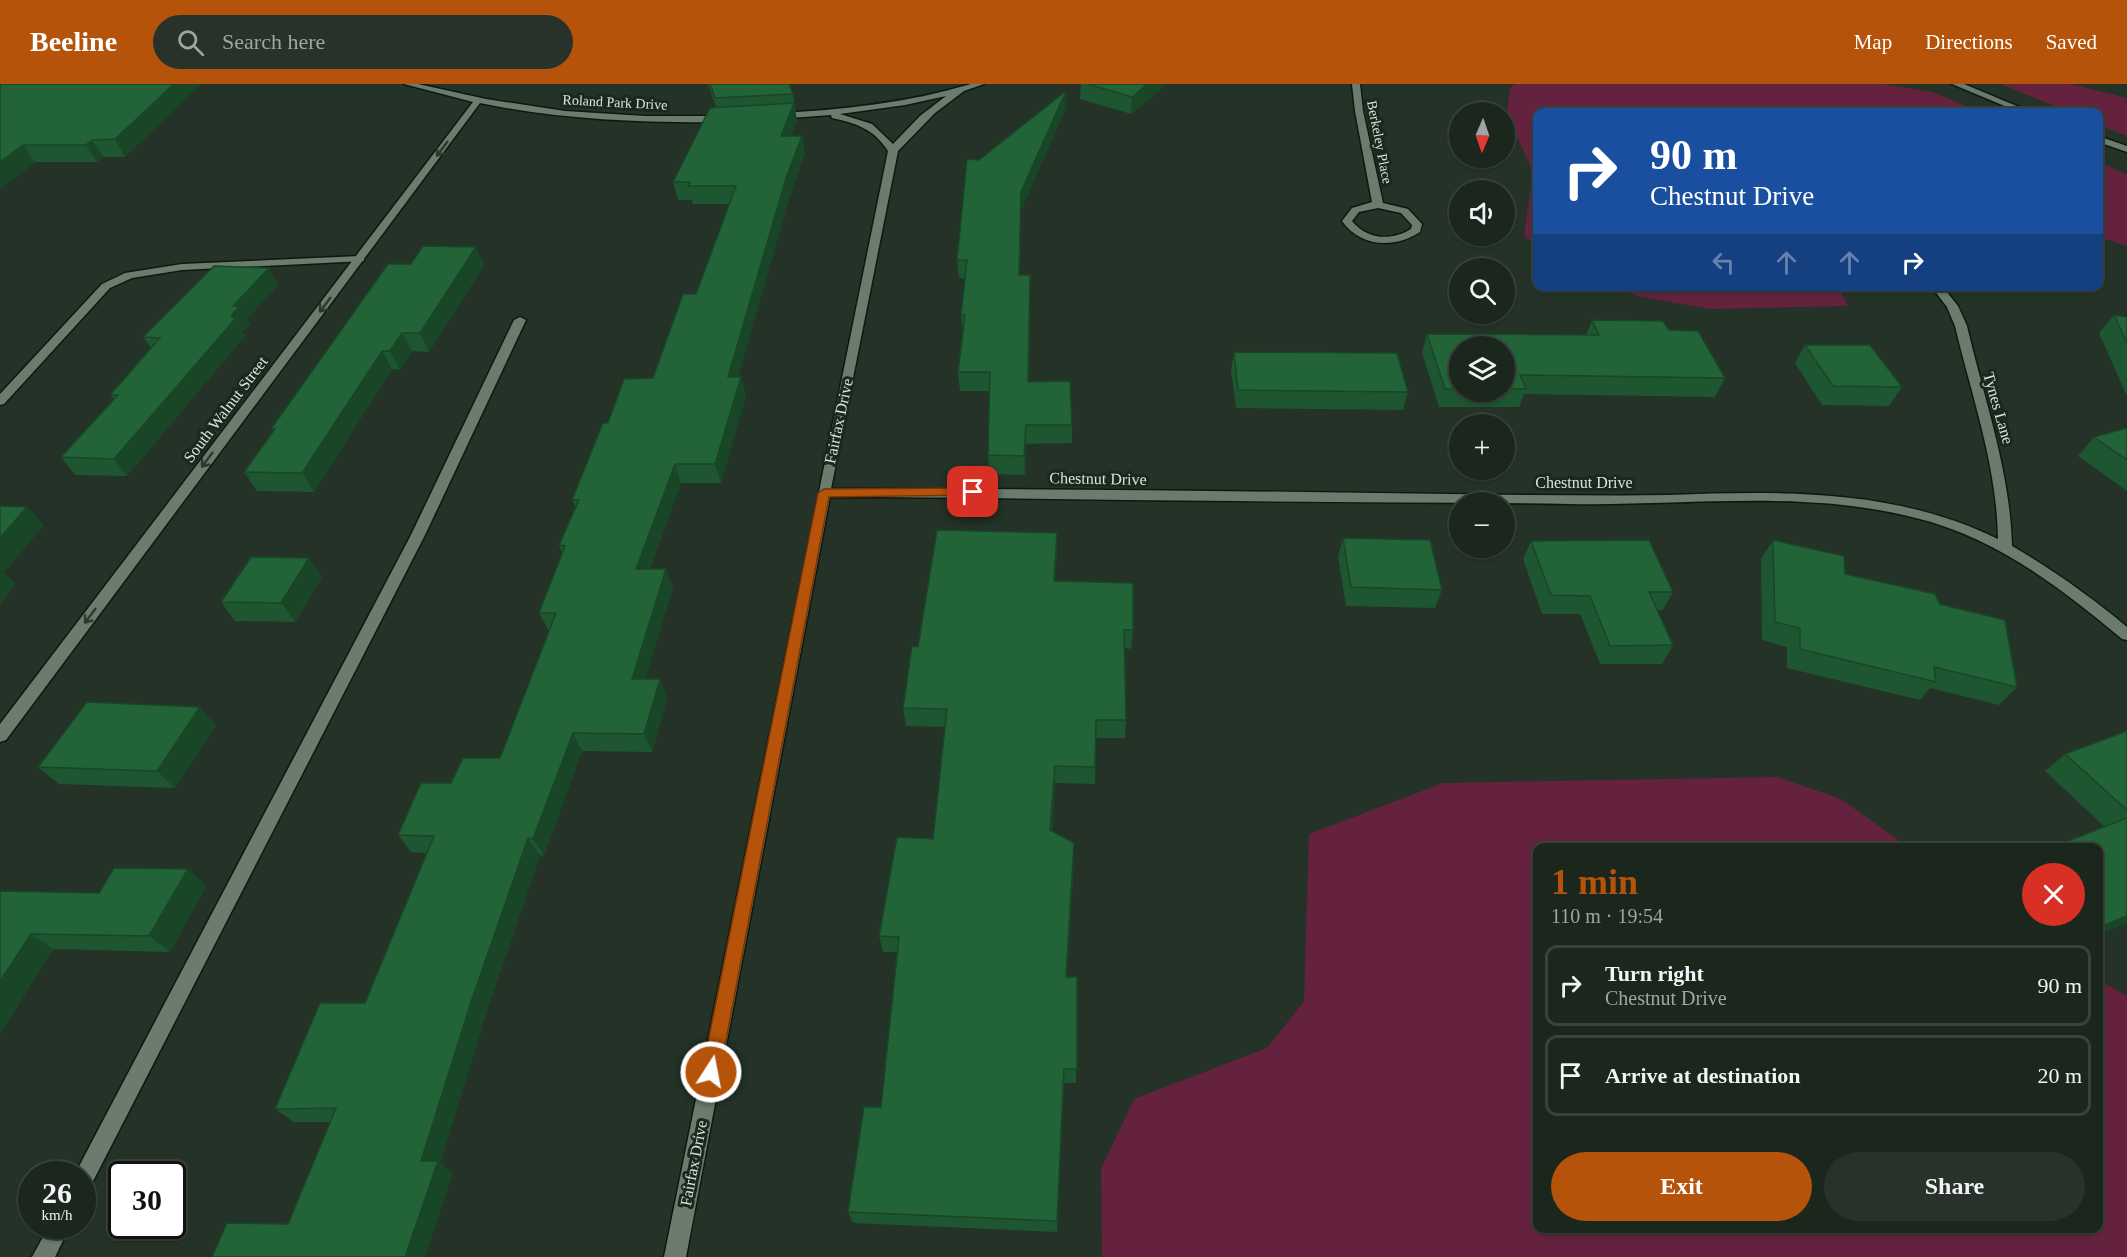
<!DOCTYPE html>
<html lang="en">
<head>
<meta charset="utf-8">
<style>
  body { margin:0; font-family:Georgia,serif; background:#28322a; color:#f1f3f6; height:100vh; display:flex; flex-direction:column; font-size:22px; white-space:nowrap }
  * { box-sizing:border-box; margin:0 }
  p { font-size:20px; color:#a0a5a4 }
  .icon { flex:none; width:33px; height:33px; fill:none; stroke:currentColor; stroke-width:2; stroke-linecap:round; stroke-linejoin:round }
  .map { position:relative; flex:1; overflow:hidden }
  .panel { position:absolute; left:1533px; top:759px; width:570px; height:390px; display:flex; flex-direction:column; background:#1b261d; border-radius:12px; box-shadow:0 2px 4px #0004,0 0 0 2px #39433b }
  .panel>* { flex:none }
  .hud { position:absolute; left:1533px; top:24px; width:570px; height:183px; border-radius:12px; box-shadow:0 2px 4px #0004,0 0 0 2px #39433b; background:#1a4fa0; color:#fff; overflow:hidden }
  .needle { width:39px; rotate:182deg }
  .buttons { position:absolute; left:1449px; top:18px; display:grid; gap:12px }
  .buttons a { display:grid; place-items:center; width:66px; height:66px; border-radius:50%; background:#1b261d; box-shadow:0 2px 4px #0004,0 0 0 2px #39433b; font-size:30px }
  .speed { position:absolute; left:18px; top:1077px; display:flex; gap:12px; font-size:30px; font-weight:700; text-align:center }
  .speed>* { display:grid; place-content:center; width:78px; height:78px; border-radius:50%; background:#1b261d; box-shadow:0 2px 4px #0004,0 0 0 2px #39433b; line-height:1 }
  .speed small { font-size:15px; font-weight:400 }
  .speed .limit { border:3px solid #111; border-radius:9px; background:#fff; color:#111 }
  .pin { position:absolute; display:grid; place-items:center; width:51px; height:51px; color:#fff; margin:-26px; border-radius:12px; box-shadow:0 3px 9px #0006 }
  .me { position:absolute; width:66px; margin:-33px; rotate:11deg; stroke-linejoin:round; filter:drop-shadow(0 0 4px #0008) }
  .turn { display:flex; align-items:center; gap:21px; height:126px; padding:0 18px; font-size:27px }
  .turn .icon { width:78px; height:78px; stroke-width:2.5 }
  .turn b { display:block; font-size:42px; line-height:51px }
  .lanes { display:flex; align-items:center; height:57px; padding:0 18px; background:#0003; justify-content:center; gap:30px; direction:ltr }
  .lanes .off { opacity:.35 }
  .round { display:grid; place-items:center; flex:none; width:63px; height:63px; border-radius:32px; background:#28322a }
  .summary { display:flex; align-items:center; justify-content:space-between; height:102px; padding:0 18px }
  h1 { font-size:36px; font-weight:700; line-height:45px; color:#b45309 }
  .action { display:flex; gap:12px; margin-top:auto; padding:12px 18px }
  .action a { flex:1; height:69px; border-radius:36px; background:#b45309; color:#fff; font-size:24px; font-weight:700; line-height:69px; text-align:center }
  .action a+a { background:#28322a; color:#f1f3f6 }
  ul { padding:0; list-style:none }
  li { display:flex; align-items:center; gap:18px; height:81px; margin:0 12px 9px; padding:0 6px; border:3px solid #39433b; border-radius:12px }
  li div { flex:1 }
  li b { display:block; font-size:22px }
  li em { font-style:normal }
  header { display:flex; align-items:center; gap:36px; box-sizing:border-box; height:84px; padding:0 30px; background:#b45309; color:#fff }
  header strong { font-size:28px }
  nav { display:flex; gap:33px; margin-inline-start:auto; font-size:21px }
  .search { width:420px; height:54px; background:#28322a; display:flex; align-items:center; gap:15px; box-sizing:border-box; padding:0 21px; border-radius:33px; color:#a0a5a4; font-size:22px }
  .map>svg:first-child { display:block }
</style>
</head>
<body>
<header>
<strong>Beeline</strong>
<div class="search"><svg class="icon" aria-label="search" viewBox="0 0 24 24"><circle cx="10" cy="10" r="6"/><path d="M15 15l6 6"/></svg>Search here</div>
<nav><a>Map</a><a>Directions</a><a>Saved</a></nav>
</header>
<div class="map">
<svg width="2127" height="1173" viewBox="0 0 2127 1173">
  <rect width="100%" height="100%" fill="#243227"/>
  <!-- green -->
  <g fill="#65223e">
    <polygon points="1515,0 1883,0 1932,8 1981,28 1716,28 1652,26 1636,28 1538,28 1537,163 1524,151 1533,88 1507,30 1510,4"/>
    <polygon points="2001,0 2070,0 2127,14 2127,52 2099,41 2098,28 2069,28"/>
    <polygon points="2098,78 2127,90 2127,162 2099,153"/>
    <polygon points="1611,203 1838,203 1848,222 1710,225 1637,212"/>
    <polygon points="1777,693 1841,715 1908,763 1538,764 1538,1144 2098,1144 2099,896 2127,912 2127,1173 1102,1173 1101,1085 1134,1015 1267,964 1304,917 1309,750 1443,699"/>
  </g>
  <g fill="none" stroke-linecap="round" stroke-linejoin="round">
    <!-- service casing -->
    <g stroke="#0d1910" stroke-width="3">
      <g id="service">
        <polygon points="360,172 364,173 364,177 182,186 132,194 110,204 4,320 0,321 0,310 102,200 125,189 182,180"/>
        <polygon points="520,233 526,236 425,451 89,1105 82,1108 82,1090 75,1090 411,451 514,236"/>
        <polygon points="49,1142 70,1142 55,1173 32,1173"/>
      </g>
    </g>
    <!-- minor casing -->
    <g stroke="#0d1910" stroke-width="3">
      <g id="minor">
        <path d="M404,0h14l68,15 79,12 80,5h80l5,3 -5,3c-82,1 -164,-2 -245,-19l-474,637 -6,2v-18l473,-622z"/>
        <path d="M971,0h13l-20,7 -29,22 -37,38 -67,338c230,-1 460,3 690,6 50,0 99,1 148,0 112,-4 225,-7 329,44 -1,-73 -26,-142 -43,-213l-8,-19 -16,-21h11l16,20 9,20c17,73 43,144 45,220 41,24 79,51 115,81v13l-5,-1c-61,-51 -127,-102 -206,-121 -113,-29 -231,-12 -346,-14 -110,-2 -221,-1 -333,-3 -136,-1 -271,-4 -407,-4l-144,760h-22l224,-1106c-14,-22 -32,-28 -56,-33l-1,-3 -55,4 -5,-3 5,-3c66,-3 131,-10 195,-29zM946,12l-26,20 -27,28 -21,-20 -32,-10 65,-9z"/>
        <path d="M1352,0h8l3,27 20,92 25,6 14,15 -2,8c-26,17 -60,15 -78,-11l10,-13 20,-6 -17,-91zM1378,124l23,5 11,12 -1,4c-19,12 -44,11 -59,-8l7,-9z"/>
        <polygon points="1952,0 1964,0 2031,28 2019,28"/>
        <polygon points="2098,52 2127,62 2127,68 2098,58"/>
      </g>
    </g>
    <!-- service -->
    <use href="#service" fill="#6b7b6e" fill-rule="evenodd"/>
    <!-- minor -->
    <use href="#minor" fill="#6b7b6e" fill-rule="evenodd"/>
  </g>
  <!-- wall -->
  <g fill="#1d5630" fill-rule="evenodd">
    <polygon points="0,0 201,0 125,73 103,73 97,78 35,78 0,105"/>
    <polygon points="708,0 789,0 793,10 797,37 791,52 802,52 805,69 790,112 738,293 741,293 746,311 721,399 681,399 650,485 666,485 673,504 645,595 667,614 652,668 582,667 544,772 540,771 485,933 440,1079 453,1090 288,1140 331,1038 294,1038 275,1025 365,919 427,769 411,768 398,751 451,699 500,674 549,547 539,529 562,469 559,461 576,424 572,416 608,339 653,294 696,210 729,120 693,120 692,116 678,116 673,98 716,23"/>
    <polygon points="1081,0 1167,0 1131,30 1080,15"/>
    <polygon points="1066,24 1021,126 1020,191 1030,191 1029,298 1072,341 1072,359 1026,360 1025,391 990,390 988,371 990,307 960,307 958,288 963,250 961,231 965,194 959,194 957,176 979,76"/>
    <polygon points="476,163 484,181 429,268 412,267 400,286 392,285 314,408 257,407 244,388 273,348 271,345 411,180"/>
    <polygon points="278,201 247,235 250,240 242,248 245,252 127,392 75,391 61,373 114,315 110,311 151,264 143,253"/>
    <polygon points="2114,231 2127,233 2127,310 2126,310 2099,249"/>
    <path d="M1592,236l77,10 56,48 -10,19 -191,-3 -5,13h-80l-17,-54 5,-19 159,1zM1460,262h44v46h-44z"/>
    <polygon points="1805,261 1902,303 1889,322 1822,321 1795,279"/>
    <polygon points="1234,268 1408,308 1403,326 1236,324 1231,286"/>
    <polygon points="2127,344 2127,407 2078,372 2094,353"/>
    <polygon points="1343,454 1442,506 1435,524 1346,522 1338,473"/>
    <polygon points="1773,456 1845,490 1940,520 2017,603 1999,621 1930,604 1920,616 1787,584 1787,563 1762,556 1761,475"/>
    <polygon points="1531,457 1673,508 1663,526 1657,526 1673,561 1662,580 1600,580 1580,530 1542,530 1523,475"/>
    <polygon points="1057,468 1055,497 1133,546 1131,565 1125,564 1126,636 1125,654 1096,654 1095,700 1055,699 1052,747 1074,759 1074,776 1067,893 1077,893 1076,999 1064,999 1057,1148 853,1139 848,1128 881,1023 897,868 883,868 879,852 933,755 945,643 906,642 903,624 918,563"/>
    <polygon points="322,493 295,538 235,537 221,518"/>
    <polygon points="216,641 175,704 59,700 38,683"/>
    <polygon points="2127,647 2127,839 2098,850 2105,743 2045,687 2065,670"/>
    <polygon points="188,785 206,802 170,868 53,865 0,950 0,807 99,809"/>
  </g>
  <!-- shaded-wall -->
  <g fill="#184627">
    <polygon points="174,0 201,0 125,73 115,55"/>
    <polygon points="1147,0 1167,0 1131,30 1132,13"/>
    <polygon points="1066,7 1066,24 1021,126 1019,209 1019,191 1021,108"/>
    <polygon points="794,19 797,37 785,69 781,52"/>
    <polygon points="802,52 805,69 790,112 733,312 728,293 786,94"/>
    <polygon points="92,56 103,73 97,78 86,61"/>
    <polygon points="23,61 35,78 0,105 0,78"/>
    <polygon points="476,163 484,181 429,268 420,249"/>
    <polygon points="269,184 278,201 247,235 250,240 242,248 245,252 127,392 114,375 231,232 233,222"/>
    <polygon points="1030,191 1030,209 1028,317 1028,298"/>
    <polygon points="402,249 412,267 400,286 390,267"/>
    <polygon points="382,267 392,285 314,408 302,389"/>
    <polygon points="741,293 746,311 721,399 715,380"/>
    <polygon points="1026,341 1026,360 1025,391 1024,372"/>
    <polygon points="675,380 681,399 643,504 636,485"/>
    <polygon points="27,423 44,441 4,489 16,500 0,520 0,454"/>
    <polygon points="1057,449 1057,468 1054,516 1054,497"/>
    <polygon points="309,474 322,493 295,538 281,519"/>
    <polygon points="666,485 673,504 640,613 632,595"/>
    <polygon points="660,595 667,614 652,668 644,650"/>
    <polygon points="200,623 216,641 175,704 157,687"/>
    <polygon points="573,649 582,667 544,772 533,755"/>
    <polygon points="1055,682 1055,699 1050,763 1050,746"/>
    <polygon points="528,754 540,771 485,933 440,1079 453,1090 425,1173 405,1173 421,1077 471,918"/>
    <polygon points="1074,759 1074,776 1066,908 1066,893"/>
    <polygon points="188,785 206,802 170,868 149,852"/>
    <polygon points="2127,832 2127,839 2098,850 2098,844"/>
    <polygon points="31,850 53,865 0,950 0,897"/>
    <polygon points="1064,985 1064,999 1057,1148 1057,1137"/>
  </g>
  <!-- building -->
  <g fill="#226438" stroke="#184627" stroke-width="1.5">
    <polygon points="0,0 174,0 115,55 92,56 86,61 23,61 0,78"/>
    <polygon points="710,0 789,0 793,10 715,14"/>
    <polygon points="1088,0 1147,0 1132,13"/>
    <polygon points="1066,7 1021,108 1019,191 1030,191 1028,298 1070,297 1072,341 1026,341 1024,372 988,371 990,288 958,288 965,231 961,231 967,176 957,176 967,75 979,76"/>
    <polygon points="794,19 781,52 802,52 786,94 728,293 741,293 715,380 675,380 636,485 666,485 632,595 660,595 644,650 573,649 533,755 528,754 471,918 421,1077 438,1077 405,1173 212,1173 227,1139 288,1140 336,1024 275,1025 320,919 365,919 434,752 398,751 421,699 451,699 463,674 500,674 556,529 539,529 565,462 559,461 579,416 572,416 603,339 608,339 624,295 653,294 683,210 696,210 736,102 688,102 690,98 673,98 710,24"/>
    <polygon points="423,162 476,163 420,249 402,249 390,267 382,267 302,389 244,388 275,345 271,345 388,180 411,180"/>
    <polygon points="214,182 269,184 233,222 239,223 231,232 235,235 114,375 61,373 118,311 110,311 160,254 143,253"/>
    <polygon points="2114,231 2127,233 2127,259"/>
    <polygon points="1592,236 1663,237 1669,246 1698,247 1725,294 1520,291 1526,305 1504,305 1504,262 1460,262 1460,305 1445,305 1427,250 1599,251"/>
    <polygon points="1805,261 1870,261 1902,303 1833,302"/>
    <polygon points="1234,268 1397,269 1408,308 1238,306"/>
    <polygon points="2127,344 2127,376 2094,353"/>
    <polygon points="0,422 27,423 0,454"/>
    <polygon points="937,446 1057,449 1054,497 1133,499 1133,546 1124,546 1126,636 1096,636 1095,683 1055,682 1050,746 1074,759 1066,893 1077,893 1077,985 1064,985 1057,1137 848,1128 864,1023 881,1023 899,853 879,852 897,753 933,755 947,625 903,624 912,562 918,563"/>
    <polygon points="1343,454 1430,456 1442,506 1351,503"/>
    <polygon points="1649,456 1673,508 1649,508 1673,561 1610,562 1590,512 1551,511 1531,457"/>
    <polygon points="1773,456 1844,472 1845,490 1935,510 1940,520 2005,536 2017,603 1934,583 1936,598 1800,565 1800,544 1775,538"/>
    <polygon points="251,473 309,474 281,519 221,518"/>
    <polygon points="87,618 200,623 157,687 38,683"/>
    <polygon points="2127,647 2127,726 2065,670"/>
    <polygon points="2127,734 2127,832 2098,844 2098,764 2050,764"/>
    <polygon points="114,784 188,785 149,852 31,850 0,897 0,807 99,809"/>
  </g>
  <!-- one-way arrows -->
  <defs><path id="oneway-shaft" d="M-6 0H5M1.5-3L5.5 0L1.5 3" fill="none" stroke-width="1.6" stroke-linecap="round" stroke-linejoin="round" transform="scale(1.5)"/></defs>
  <g stroke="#2b392d">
    <use href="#oneway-shaft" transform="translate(442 65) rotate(127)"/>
    <use href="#oneway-shaft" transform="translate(325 221) rotate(127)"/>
    <use href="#oneway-shaft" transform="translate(207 376) rotate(127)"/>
    <use href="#oneway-shaft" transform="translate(90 532) rotate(127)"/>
  </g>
  <!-- route -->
  <polygon fill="#b45309" stroke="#753606" stroke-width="1.5" points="973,404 979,408 977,411 829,413 720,988 717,994 711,996 705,994 702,988 818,409 824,405"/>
  <g text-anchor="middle" stroke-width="6" stroke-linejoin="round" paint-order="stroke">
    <!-- far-street labels -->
    <g font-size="14" fill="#dae3dc" stroke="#1b281d">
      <text transform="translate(615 18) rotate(3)" y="5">Roland Park Drive</text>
      <text transform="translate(1380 58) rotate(79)" y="5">Berkeley Place</text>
    </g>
    <!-- street labels -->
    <g font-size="16" fill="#dae3dc" stroke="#1b281d">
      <text transform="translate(1999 324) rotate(74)" y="6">Tynes Lane</text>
      <text transform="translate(225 325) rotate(-53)" y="6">South Walnut Street</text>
      <text transform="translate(838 337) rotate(-78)" y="6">Fairfax Drive</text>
      <text transform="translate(1098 394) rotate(1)" y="6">Chestnut Drive</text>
      <text x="1584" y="404">Chestnut Drive</text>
      <text transform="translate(693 1079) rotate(-79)" y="6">Fairfax Drive</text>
    </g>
  </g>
</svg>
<div class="buttons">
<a><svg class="needle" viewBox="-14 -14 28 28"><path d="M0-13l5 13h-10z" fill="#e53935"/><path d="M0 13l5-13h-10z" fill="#a0a5a4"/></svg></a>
<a><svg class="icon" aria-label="sound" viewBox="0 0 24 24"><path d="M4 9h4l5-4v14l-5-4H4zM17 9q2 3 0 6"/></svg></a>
<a><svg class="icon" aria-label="search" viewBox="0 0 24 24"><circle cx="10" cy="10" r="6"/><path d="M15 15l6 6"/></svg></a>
<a><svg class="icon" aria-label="layers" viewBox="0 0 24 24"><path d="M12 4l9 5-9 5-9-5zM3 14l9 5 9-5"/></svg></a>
<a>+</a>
<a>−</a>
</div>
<div class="speed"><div>26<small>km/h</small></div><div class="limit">30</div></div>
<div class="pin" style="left:973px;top:408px;background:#d93025"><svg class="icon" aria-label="arrive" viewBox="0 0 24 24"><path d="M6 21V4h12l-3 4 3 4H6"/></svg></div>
<svg class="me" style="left:711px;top:988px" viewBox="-20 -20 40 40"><circle r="17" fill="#b45309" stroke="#fff" stroke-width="3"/><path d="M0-11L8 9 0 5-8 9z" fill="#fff"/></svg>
<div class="hud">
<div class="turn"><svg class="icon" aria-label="right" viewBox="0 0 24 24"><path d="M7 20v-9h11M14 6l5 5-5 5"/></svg><div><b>90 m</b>Chestnut Drive</div></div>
<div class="lanes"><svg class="icon off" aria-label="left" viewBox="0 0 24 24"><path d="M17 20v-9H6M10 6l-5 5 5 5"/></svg><svg class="icon off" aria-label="ahead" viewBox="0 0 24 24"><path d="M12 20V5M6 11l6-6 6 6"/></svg><svg class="icon off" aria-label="ahead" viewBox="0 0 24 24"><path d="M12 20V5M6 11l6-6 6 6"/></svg><svg class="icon" aria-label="right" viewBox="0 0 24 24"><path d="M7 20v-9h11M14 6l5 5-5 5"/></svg></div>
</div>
<section class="panel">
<div class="summary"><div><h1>1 min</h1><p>110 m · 19:54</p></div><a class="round" style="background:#d93025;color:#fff"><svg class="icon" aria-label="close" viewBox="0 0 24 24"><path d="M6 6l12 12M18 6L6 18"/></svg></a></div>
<ul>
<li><svg class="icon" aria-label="right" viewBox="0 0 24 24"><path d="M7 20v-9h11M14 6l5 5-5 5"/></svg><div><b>Turn right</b><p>Chestnut Drive</p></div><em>90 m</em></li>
<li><svg class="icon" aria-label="arrive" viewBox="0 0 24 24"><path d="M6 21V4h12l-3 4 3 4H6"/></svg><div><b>Arrive at destination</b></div><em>20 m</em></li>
</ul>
<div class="action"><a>Exit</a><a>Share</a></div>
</section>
</div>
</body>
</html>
